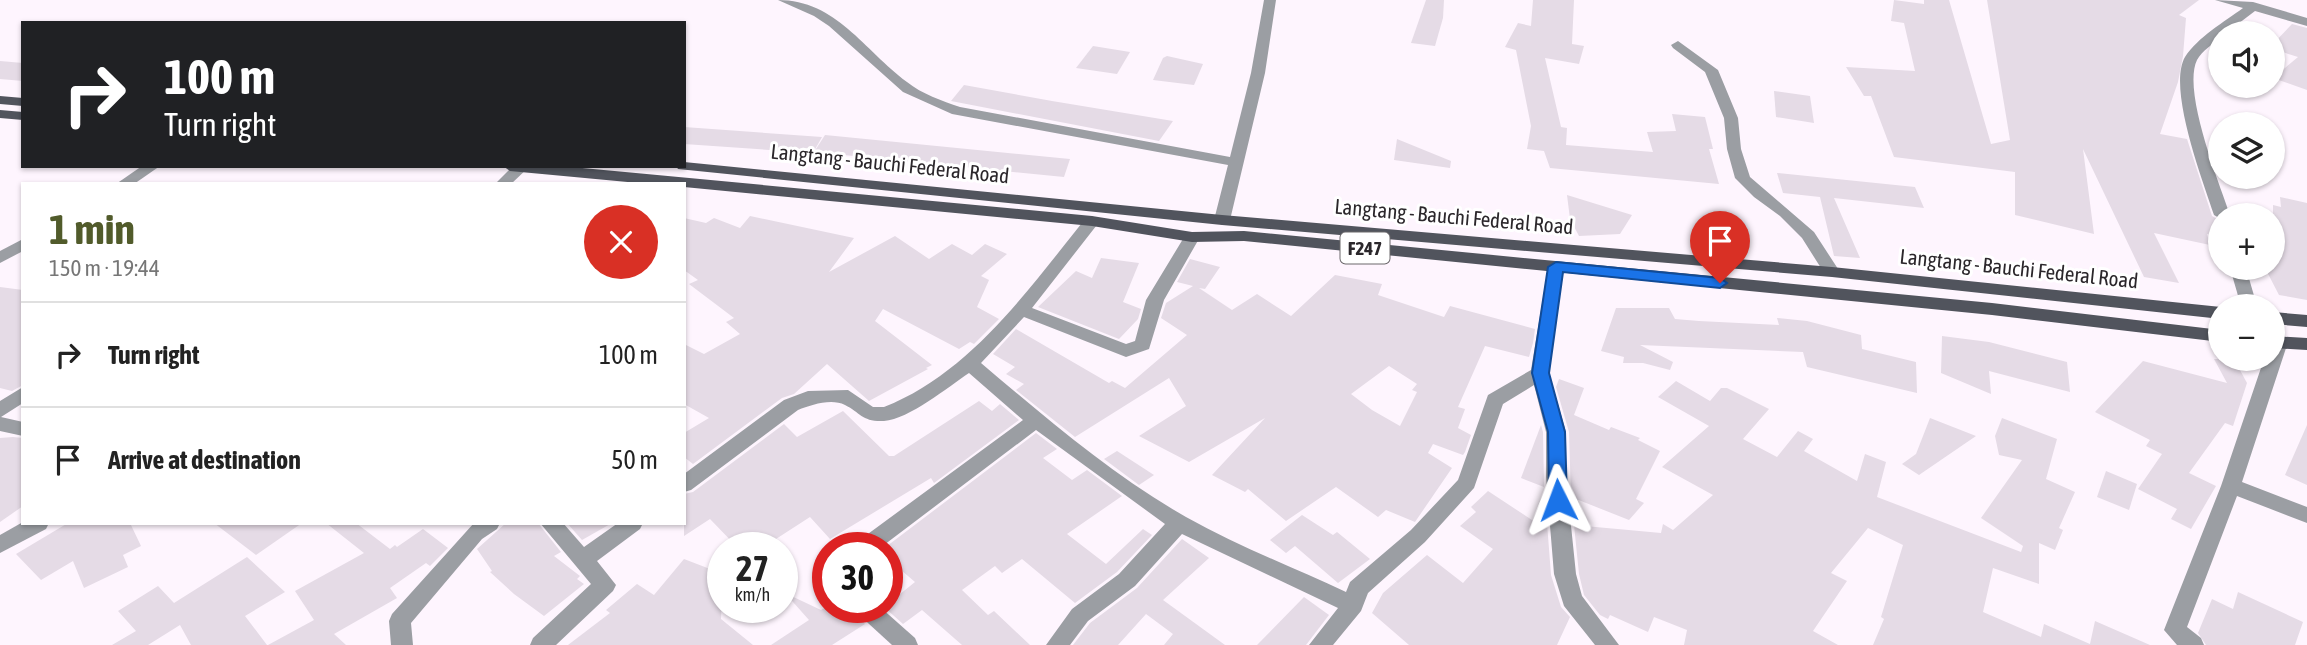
<!DOCTYPE html>
<html lang="en">
<head>
<meta charset="utf-8">
<style>
  body { margin:0; font-family:"Asap Condensed",sans-serif; background:#f2f2f2; color:#222; height:100vh; display:flex; flex-direction:column; font-size:26px; white-space:nowrap }
  * { box-sizing:border-box; margin:0 }
  p { font-size:23px; color:#767676 }
  .icon { flex:none; width:38px; height:38px; fill:none; stroke:currentColor; stroke-width:2; stroke-linecap:round; stroke-linejoin:round }
  .map { position:relative; flex:1; overflow:hidden }
  .sheet { position:absolute; left:21px; top:182px; width:665px; height:343px; display:flex; flex-direction:column; background:#fff; border-radius:0px; box-shadow:0 2px 5px #0004 }
  .sheet>* { flex:none }
  .top-card { position:absolute; left:21px; top:21px; width:665px; height:147px; border-radius:0px; box-shadow:0 2px 5px #0004; background:#202124; color:#fff; overflow:hidden }
  .buttons { position:absolute; left:2208px; top:21px; display:grid; gap:14px }
  .buttons a { display:grid; place-items:center; width:77px; height:77px; border-radius:50%; background:#fff; box-shadow:0 2px 5px #0004; font-size:35px }
  .speed { position:absolute; left:707px; top:532px; display:flex; gap:14px; font-size:35px; font-weight:700; text-align:center }
  .speed>* { display:grid; place-content:center; width:91px; height:91px; border-radius:50%; background:#fff; box-shadow:0 2px 5px #0004; line-height:1 }
  .speed small { font-size:18px; font-weight:400 }
  .speed .limit { border:10px solid #d22; background:#fff; color:#111 }
  .pin { position:absolute; display:grid; place-items:center; width:60px; height:60px; color:#fff; margin:-72px -30px; border-radius:50% 50% 50% 0; rotate:-45deg; box-shadow:0 0 7px #0007 }
  .pin .icon { rotate:45deg }
  .me { position:absolute; width:77px; margin:-38px; rotate:357deg; stroke-linejoin:round; filter:drop-shadow(0 0 5px #0008) }
  .turn { display:flex; align-items:center; gap:24px; height:147px; padding:0 28px; font-size:32px }
  .turn .icon { width:91px; height:91px; stroke-width:2.5 }
  .turn b { display:block; font-size:49px; line-height:60px }
  .round { display:grid; place-items:center; flex:none; width:74px; height:74px; border-radius:37px; background:#f2f2f2 }
  .head { display:flex; align-items:center; justify-content:space-between; height:119px; padding:0 28px }
  h1 { font-size:42px; font-weight:700; line-height:52px; color:#515b2b }
  ul { padding:0; list-style:none }
  li { display:flex; align-items:center; gap:21px; height:105px; padding:0 28px; border-top:2px solid #e0e0e0 }
  li div { flex:1 }
  li b { display:block; font-size:26px }
  li em { font-style:normal }
  .map>svg:first-child { display:block }
</style>
</head>
<body>
<div class="map">
<svg width="2307" height="645" viewBox="0 0 2307 645">
  <rect width="100%" height="100%" fill="#fef5fe"/>
  <!-- building -->
  <g fill="#e5dbe6" fill-rule="evenodd">
    <polygon points="1426,0 1444,0 1443,18 1435,46 1411,43"/>
    <polygon points="1533,0 1574,0 1572,44 1584,46 1579,64 1545,58 1561,127 1567,128 1566,145 1653,152 1647,132 1676,131 1672,114 1705,117 1713,149 1709,149 1719,184 1550,168 1544,151 1527,149 1531,126 1516,50 1505,47 1518,23 1531,26"/>
    <polygon points="1894,0 1924,4 1924,0 1949,0 1991,144 2010,140 1987,0 2199,0 2179,15 2186,18 2183,56 2178,82 2160,134 2187,139 2212,216 2221,221 2221,237 2207,234 2210,245 2154,233 2179,283 2144,277 2083,149 2094,234 2015,215 2015,172 1894,157 1871,96 1864,96 1846,67 1915,71 1904,23 1891,21"/>
    <polygon points="2292,24 2307,28 2307,90 2273,78 2298,57 2273,49 2273,44"/>
    <polygon points="1093,46 1130,52 1117,74 1076,68"/>
    <polygon points="1167,56 1203,64 1194,85 1153,80 1163,58"/>
    <polygon points="0,61 23,63 23,81 0,79"/>
    <polygon points="964,85 1052,101 1173,121 1159,141 951,101"/>
    <polygon points="1774,91 1810,96 1814,123 1776,117"/>
    <polygon points="684,127 698,128 822,137 813,153 684,144"/>
    <polygon points="825,135 1070,159 1064,177 814,152"/>
    <polygon points="1397,139 1451,161 1450,168 1394,160"/>
    <polygon points="1777,173 1915,187 1924,208 1834,198 1860,258 1834,256 1820,197 1783,193"/>
    <polygon points="1567,195 1632,215 1620,234 1579,236 1570,219"/>
    <polygon points="2280,197 2307,203 2307,300 2279,295 2265,268 2273,268 2273,205 2281,207"/>
    <polygon points="750,216 854,238 829,272 895,236 929,259 952,244 972,255 985,244 1007,254 981,276 989,280 977,307 999,319 974,344 970,342 959,349 883,309 875,321 932,365 926,368 928,369 869,401 827,364 794,394 782,398 693,464 684,457 684,433 709,418 684,404 684,344 704,354 740,334 726,322 734,318 689,284 698,280 684,270 684,218 706,223 714,218 740,228"/>
    <polygon points="1101,258 1139,263 1123,302 1141,309 1138,319 1119,339 1038,307 1076,271 1092,278"/>
    <path d="M1190,259l30,8 -15,22 -6,-1 33,22 25,-16 34,22 44,-41 47,9 -4,11 66,22 6,-11 85,23 -2,14 -4,14 -44,-11 -27,61 7,2 -7,19 13,7 -6,17 -2,3 -30,-11 -5,9 24,15 -37,54 -29,-12 -8,7 -42,-30 -50,34 -38,-32 -3,3 -33,-17 53,-57 -76,44 -50,-26 47,-30 -17,-28 -94,59 -59,-47 8,-6 -18,-10 9,-7 -22,-13 23,-25 93,54 3,-2 13,7 62,-53 -26,-17 5,-15 27,-17 -16,-4zM1389,366l28,18 -5,6 5,2 -17,34 -28,-16 -21,-16z"/>
    <polygon points="0,287 23,290 23,385 12,391 0,388"/>
    <polygon points="1616,308 1669,308 1675,319 1699,321 1779,325 1777,318 1807,321 1861,335 1862,349 1916,362 1917,393 1807,367 1803,352 1640,345 1673,362 1670,370 1643,363 1623,363 1624,357 1601,351"/>
    <polygon points="1942,336 1989,342 2067,362 2070,392 1989,371 1991,394 1941,373"/>
    <polygon points="2214,359 2234,359 2247,383 2233,426 2225,423 2189,473 2216,486 2191,529 2171,519 2177,509 2138,489 2162,454 2146,446 2150,440 2095,412 2143,361 2227,383"/>
    <polygon points="1559,379 1584,388 1574,415 1609,430 1611,427 1640,438 1638,440 1660,451 1636,499 1644,503 1629,520 1571,497 1569,432 1556,387"/>
    <polygon points="1676,381 1710,401 1721,388 1727,388 1769,409 1743,439 1777,457 1798,431 1813,439 1804,451 1857,481 1865,454 1886,462 1877,497 2021,552 2023,546 1981,518 2022,460 1999,455 1995,436 2002,418 2057,439 2046,479 2075,492 2059,528 2063,530 2055,550 2039,543 2039,584 1993,568 1983,612 2041,637 2044,624 2090,644 2095,621 2150,645 1873,645 1884,619 1881,617 1903,545 1868,528 1831,573 1847,581 1813,631 1838,645 1684,645 1687,630 1654,617 1648,632 1610,615 1608,619 1600,615 1584,595 1579,574 1574,525 1661,533 1663,524 1673,530 1713,495 1662,467 1709,426 1658,397"/>
    <polygon points="979,401 992,411 1000,404 1019,420 934,483 931,478 830,539 810,517 762,548 738,548 710,519 684,536 684,494 693,492 784,424 797,437 843,411 889,456 894,456"/>
    <polygon points="1930,418 1976,436 1919,475 1902,464 1916,454"/>
    <polygon points="1541,425 1543,432 1544,487 1521,478"/>
    <polygon points="2307,425 2307,485 2285,475"/>
    <polygon points="1036,433 1057,449 1043,458 1072,480 1087,470 1122,496 1067,534 1106,564 1143,529 1152,535 1117,572 1075,603 1022,559 1002,573 995,566 962,590 988,615 994,611 1030,645 962,645 922,610 903,624 884,607 915,582 887,558 887,546"/>
    <polygon points="13,437 23,438 23,506 0,522 0,438"/>
    <polygon points="1117,451 1154,475 1139,485 1104,459"/>
    <polygon points="2106,471 2137,484 2129,510 2097,497"/>
    <polygon points="1488,491 1535,522 1547,523 1551,575 1561,607 1570,617 1557,645 1409,645 1372,613 1383,593 1427,555 1463,583 1493,549 1460,526 1476,512 1471,507"/>
    <polygon points="1302,515 1333,535 1337,532 1370,559 1338,583 1295,546 1286,553 1270,540"/>
    <polygon points="68,523 130,523 141,546 123,555 128,567 84,588 73,561 41,580 16,554"/>
    <polygon points="214,523 302,523 256,555"/>
    <polygon points="326,523 356,523 390,549 395,545 397,547 423,529 448,548 430,566 426,563 390,588 397,598 334,634 346,645 268,645 314,620 295,591 364,553"/>
    <polygon points="506,523 538,523 561,552 554,556 580,576 577,579 584,584 544,616 514,594 490,572 492,571 477,549"/>
    <polygon points="567,523 612,523 582,540"/>
    <polygon points="1182,539 1209,558 1163,600 1225,645 1164,645 1173,634 1146,614 1118,645 1073,645 1090,623 1137,588"/>
    <polygon points="247,557 285,592 245,616 267,645 191,645 180,625 148,645 112,645 136,631 118,611 158,586 174,603"/>
    <polygon points="684,559 723,574 721,619 753,645 568,645 610,613 606,610 637,584 654,595"/>
    <polygon points="2238,592 2303,622 2295,645 2206,645 2198,633 2212,599 2233,609"/>
    <polygon points="785,593 821,610 826,607 852,607 865,624 832,645 771,645 809,620"/>
    <polygon points="1304,597 1329,615 1306,645 1257,645"/>
  </g>
  <g fill="none" stroke-linecap="round" stroke-linejoin="round">
    <!-- street -->
    <g fill="#9b9ea3" fill-rule="evenodd">
      <path d="M778,0c58,0 86,50 129,82 15,12 35,19 53,25l270,50 21,-84 13,-73h12l-11,73 -35,147 -8,5 -8,-5 14,-55 -276,-51 -49,-22 -74,-66 -15,-10z"/>
      <path d="M2215,0l38,2 54,16v8l-52,-15 -29,22h-5v4c-8,7 -19,14 -24,23 -15,31 22,122 33,155h-9v4l-7,-4c-11,-34 -47,-127 -29,-158 13,-20 39,-35 58,-49z"/>
      <polygon points="1678,41 1718,70 1738,118 1741,149 1750,177 1814,232 1840,272 1838,276 1826,276 1802,238 1780,216 1754,197 1735,178 1727,149 1724,118 1705,72 1673,48 1671,45"/>
      <polygon points="142,166 160,166 134,184 116,184"/>
      <polygon points="513,166 529,167 511,184 495,184"/>
      <path d="M1092,216l8,5 -68,87 94,36 9,-3 11,-41 40,-66h12l2,3 -36,63 -15,49 -23,8 -102,-40 -43,46c65,55 131,112 205,154 51,29 107,50 160,75l4,-10 61,-52 47,-50 30,-85 43,-25 17,-103 2,-4h12l2,4 -15,106 17,59v45l10,97 6,22 37,49h-24l-31,-39 -10,-32 -8,-97v-45l-12,-47 -31,19 -29,84 -49,54 -57,51 -7,18 -28,34h-24l29,-37 -156,-74 -47,52 -47,35 -18,24h-24l26,-36 47,-35 46,-50 -129,-94 -156,118h-26l3,-6 166,-122 -54,-47c-21,14 -60,46 -85,48 -22,1 -23,-8 -39,-16 -14,-7 -34,0 -47,5l-107,80 -7,2v-18l100,-74 24,-9 40,-1 25,17h11c87,-34 146,-120 202,-189z"/>
      <polygon points="23,239 23,251 0,263 0,251"/>
      <polygon points="2230,268 2246,268 2257,306 2241,306"/>
      <polygon points="2279,336 2288,342 2242,482 2307,507 2307,523 2237,496 2187,627 2201,638 2204,645 2177,645 2164,630 2221,486 2264,359 2273,359 2273,338"/>
      <polygon points="23,387 23,403 1,417 23,422 23,436 0,431 0,401"/>
      <polygon points="23,522 49,523 46,529 0,553 0,535"/>
      <polygon points="474,523 500,523 497,529 482,539 411,623 413,645 391,645 389,621 392,614"/>
      <polygon points="540,523 563,523 584,547 618,523 643,523 640,529 597,561 616,585 613,591 556,645 530,645 533,638 591,584"/>
      <polygon points="854,607 880,607 915,638 918,645 892,645 857,613"/>
    </g>
    <!-- primary -->
    <g fill="#51545d" fill-rule="evenodd">
      <polygon points="0,96 23,98 23,106 0,104"/>
      <polygon points="0,110 23,112 23,120 0,118"/>
      <polygon points="684,162 1222,215 1832,267 2221,307 2221,319 1832,277 1222,225 678,169 676,166 684,166"/>
      <polygon points="503,166 561,166 1092,216 1192,232 1244,231 1992,303 2221,330 2221,342 1992,315 1244,241 1192,242 1092,226 684,187 684,184 649,184 510,171"/>
      <polygon points="2273,312 2307,315 2307,327 2273,324"/>
      <polygon points="2273,336 2307,338 2307,350 2273,348"/>
    </g>
  </g>
  <!-- route -->
  <polygon fill="#1a73e8" stroke="#114b97" stroke-width="2" points="1556,262 1720,278 1727,283 1720,288 1563,272 1549,373 1565,432 1567,500 1564,505 1551,505 1549,500 1548,432 1532,373 1548,267"/>
  <g text-anchor="middle" stroke-width="6" stroke-linejoin="round" paint-order="stroke">
    <!-- shield labels -->
    <rect fill="#fff" stroke="#6b686b" stroke-width="2" x="1340.5" y="232.5" width="49" height="31" rx="5"/>
    <g font-size="19" font-weight="bold" fill="#2b272b">
      <text x="1365" y="255">F247</text>
    </g>
    <!-- street labels -->
    <g font-size="21" fill="#2b272b" stroke="#fff">
      <text transform="translate(890 164) rotate(6)" y="7">Langtang - Bauchi Federal Road</text>
      <text transform="translate(1454 217) rotate(5)" y="7">Langtang - Bauchi Federal Road</text>
      <text transform="translate(2019 269) rotate(6)" y="7">Langtang - Bauchi Federal Road</text>
    </g>
  </g>
</svg>
<div class="buttons">
<a><svg class="icon" aria-label="sound" viewBox="0 0 24 24"><path d="M4 9h4l5-4v14l-5-4H4zM17 9q2 3 0 6"/></svg></a>
<a><svg class="icon" aria-label="layers" viewBox="0 0 24 24"><path d="M12 4l9 5-9 5-9-5zM3 14l9 5 9-5"/></svg></a>
<a>+</a>
<a>−</a>
</div>
<div class="speed"><div>27<small>km/h</small></div><div class="limit">30</div></div>
<div class="pin" style="left:1720px;top:283px;background:#d93025"><svg class="icon" aria-label="arrive" viewBox="0 0 24 24"><path d="M6 21V4h12l-3 4 3 4H6"/></svg></div>
<svg class="me" style="left:1558px;top:500px" viewBox="-20 -20 40 40"><path d="M0-17L14 15 0 8-14 15z" fill="#1a73e8" stroke="#fff" stroke-width="4"/></svg>
<div class="top-card">
<div class="turn"><svg class="icon" aria-label="right" viewBox="0 0 24 24"><path d="M7 20v-9h11M14 6l5 5-5 5"/></svg><div><b>100 m</b>Turn right</div></div>
</div>
<section class="sheet">
<div class="head"><div><h1>1 min</h1><p>150 m · 19:44</p></div><a class="round" style="background:#d93025;color:#fff"><svg class="icon" aria-label="close" viewBox="0 0 24 24"><path d="M6 6l12 12M18 6L6 18"/></svg></a></div>
<ul>
<li><svg class="icon" aria-label="right" viewBox="0 0 24 24"><path d="M7 20v-9h11M14 6l5 5-5 5"/></svg><div><b>Turn right</b></div><em>100 m</em></li>
<li><svg class="icon" aria-label="arrive" viewBox="0 0 24 24"><path d="M6 21V4h12l-3 4 3 4H6"/></svg><div><b>Arrive at destination</b></div><em>50 m</em></li>
</ul>
</section>
</div>
</body>
</html>
